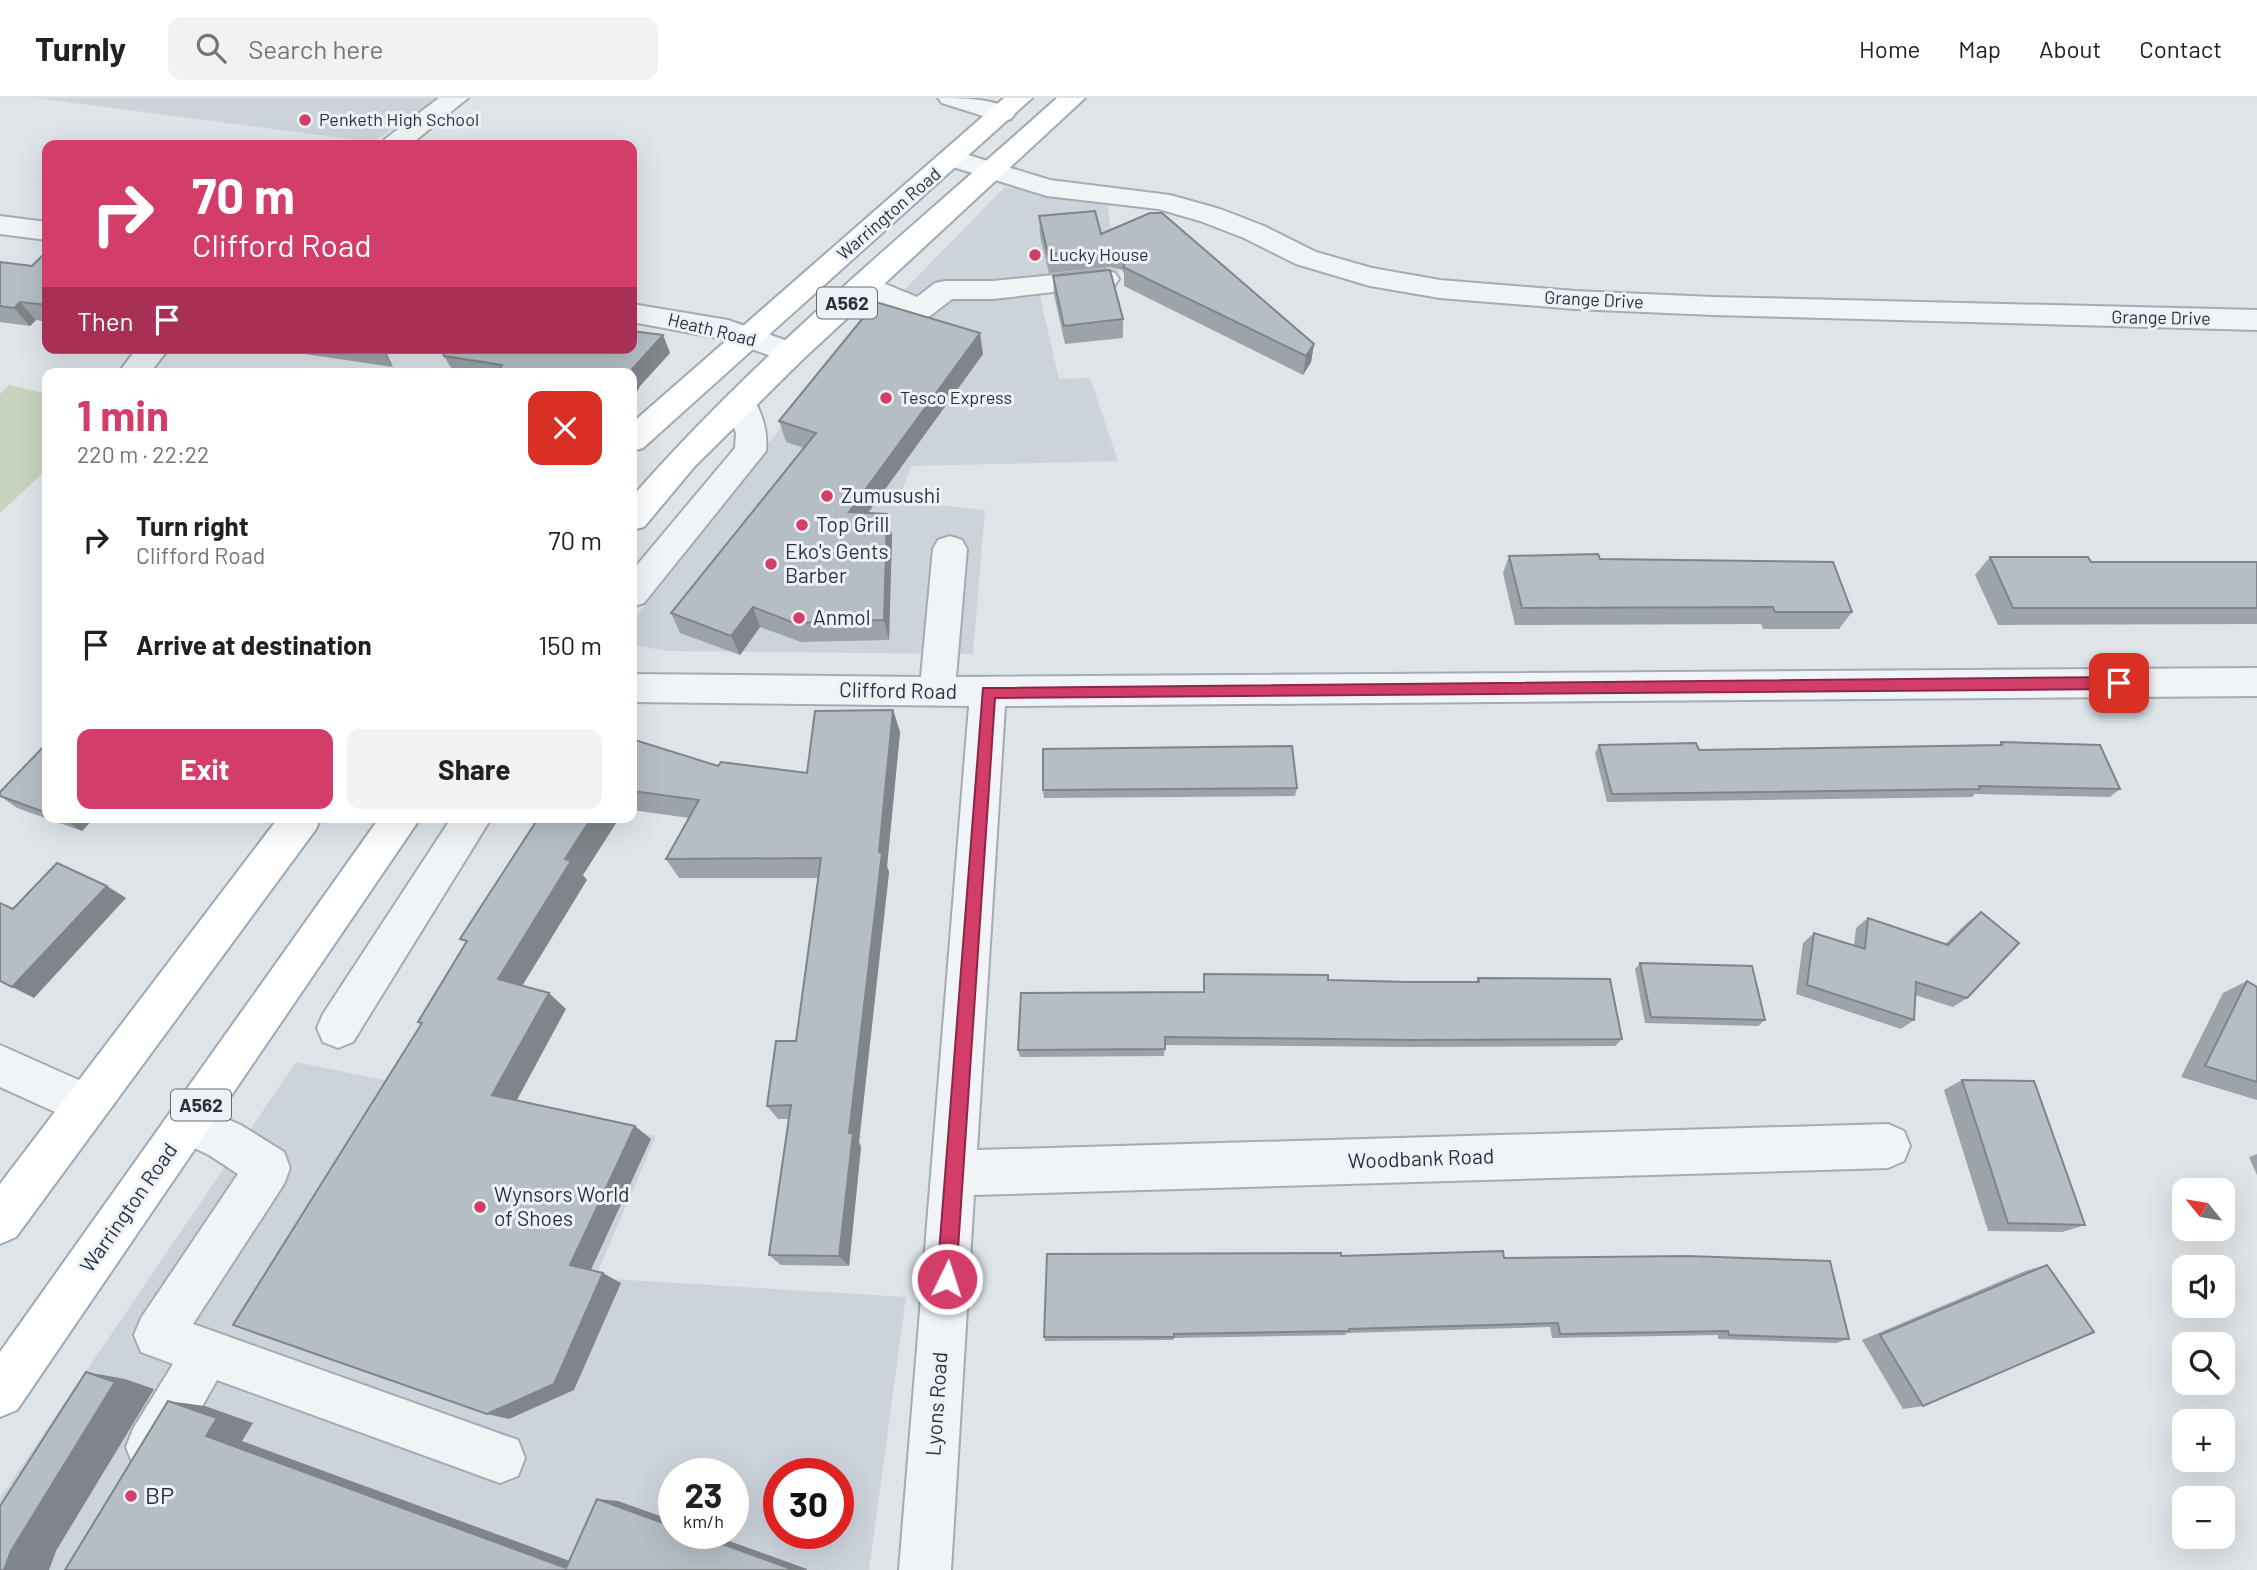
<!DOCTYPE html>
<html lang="en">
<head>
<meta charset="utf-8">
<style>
  body { margin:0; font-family:Barlow,sans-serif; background:#f2f2f2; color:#202124; height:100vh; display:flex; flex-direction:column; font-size:26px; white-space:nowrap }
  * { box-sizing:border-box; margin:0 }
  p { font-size:23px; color:#757577 }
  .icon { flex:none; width:38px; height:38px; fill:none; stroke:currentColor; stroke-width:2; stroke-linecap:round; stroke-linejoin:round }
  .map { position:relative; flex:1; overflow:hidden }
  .sheet { position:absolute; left:42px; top:270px; width:595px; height:455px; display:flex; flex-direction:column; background:#fff; border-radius:14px; box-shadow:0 7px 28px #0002 }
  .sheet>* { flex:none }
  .banner { position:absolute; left:42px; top:42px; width:595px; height:214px; border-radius:14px; box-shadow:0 7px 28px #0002; background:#d33d6a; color:#fff; overflow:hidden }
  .needle { width:46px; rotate:300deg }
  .tools { position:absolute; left:2172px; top:1080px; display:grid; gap:14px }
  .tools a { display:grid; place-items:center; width:63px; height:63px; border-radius:14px; background:#fff; box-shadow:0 7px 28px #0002; font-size:35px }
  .speed { position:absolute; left:658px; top:1360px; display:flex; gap:14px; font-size:35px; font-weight:700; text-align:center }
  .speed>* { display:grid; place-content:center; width:91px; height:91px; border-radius:50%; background:#fff; box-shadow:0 7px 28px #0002; line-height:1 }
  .speed small { font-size:18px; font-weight:400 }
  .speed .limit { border:10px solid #d22; background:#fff; color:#111 }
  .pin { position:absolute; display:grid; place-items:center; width:60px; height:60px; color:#fff; margin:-30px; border-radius:14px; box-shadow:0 4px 10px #0006 }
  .me { position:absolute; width:77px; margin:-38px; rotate:4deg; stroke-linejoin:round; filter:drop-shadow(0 0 5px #0008) }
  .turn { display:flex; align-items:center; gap:24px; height:147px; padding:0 35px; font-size:32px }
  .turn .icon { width:91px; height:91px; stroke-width:2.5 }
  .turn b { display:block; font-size:49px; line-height:60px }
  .then { display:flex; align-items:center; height:66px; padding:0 35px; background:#0003; gap:14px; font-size:26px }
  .round { display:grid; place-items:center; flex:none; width:74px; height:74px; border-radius:14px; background:#f2f2f2 }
  .head { display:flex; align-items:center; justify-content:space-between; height:119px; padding:0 35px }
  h1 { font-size:42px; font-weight:700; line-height:52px; color:#d33d6a }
  .button { display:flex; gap:14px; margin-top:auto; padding:14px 35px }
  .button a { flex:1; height:80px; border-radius:14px; background:#d33d6a; color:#fff; font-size:28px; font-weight:700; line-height:80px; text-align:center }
  .button a+a { background:#f2f2f2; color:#202124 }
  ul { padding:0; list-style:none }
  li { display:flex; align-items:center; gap:21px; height:105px; padding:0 35px }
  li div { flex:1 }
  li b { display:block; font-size:26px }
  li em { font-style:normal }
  header { display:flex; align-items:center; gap:42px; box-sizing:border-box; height:98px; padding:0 35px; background:#fff; border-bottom:2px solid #e0e0e0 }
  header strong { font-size:33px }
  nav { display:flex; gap:38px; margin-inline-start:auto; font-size:24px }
  .search { width:490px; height:63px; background:#f2f2f2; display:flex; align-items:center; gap:18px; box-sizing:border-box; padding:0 24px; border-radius:14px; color:#757577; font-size:26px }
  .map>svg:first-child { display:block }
</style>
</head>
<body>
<header>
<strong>Turnly</strong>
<div class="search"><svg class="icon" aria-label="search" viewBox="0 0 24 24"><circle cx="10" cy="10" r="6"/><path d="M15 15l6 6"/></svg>Search here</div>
<nav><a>Home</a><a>Map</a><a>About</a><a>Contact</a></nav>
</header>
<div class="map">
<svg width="2257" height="1472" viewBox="0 0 2257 1472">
  <rect width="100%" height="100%" fill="#dee4e8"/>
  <!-- built -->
  <g fill="#ccd3da" fill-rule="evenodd">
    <polygon points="36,0 438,0 373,44"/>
    <polygon points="1005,89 1107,106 1119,179 1037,185 1059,281 1090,280 1118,363 911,368 898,403 985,412 973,556 668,553 632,547 632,524 820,278"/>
    <path d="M296,964l360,74 -61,142 311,19 -37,273h-869v-72zM674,1376h59v59h-59zM779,1376h59v59h-59z"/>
  </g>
  <!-- green -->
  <polygon fill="#c7d3bf" points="9,287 47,296 47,371 0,415 0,296"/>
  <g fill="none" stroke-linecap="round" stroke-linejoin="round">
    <!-- minor casing -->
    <g stroke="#a3acb2" stroke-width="4">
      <g id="minor">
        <polygon points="439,0 468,0 410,47 381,47 385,41"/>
        <path d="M938,0c20,0 64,0 77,16l-4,5 -9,3 -60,-19z"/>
        <polygon points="952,52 1050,82 1170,97 1220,111 1264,128 1316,154 1372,170 1440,182 1575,193 1713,199 2257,212 2257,232 1713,217 1575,211 1440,200 1370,188 1296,166 1244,140 1200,123 1158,111 1047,98 943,66 939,60 943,54"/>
        <polygon points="0,118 47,124 47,142 0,136"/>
        <polygon points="1105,172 1115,175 1119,181 1115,187 993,201 952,201 930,218 920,220 856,196 852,189 856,182 866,180 876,182 917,199 935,185 945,183 993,183"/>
        <polygon points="632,206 728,222 802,248 806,255 802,262 791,265 723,241 632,224"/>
        <polygon points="137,250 169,250 150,275 125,275 122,270"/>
        <path d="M740,293l11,3c11,19 17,36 15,57l-122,152 -12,4v-36l103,-123 1,-15 -11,-31 4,-8z"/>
        <polygon points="950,438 962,442 967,451 956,579 2257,570 2257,598 1005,608 977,1052 1888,1026 1904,1033 1910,1048 1904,1063 1888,1070 974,1097 951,1472 899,1472 969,608 632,604 632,576 921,579 933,451 938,442"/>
        <polygon points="452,719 492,719 353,944 338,950 323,944 317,930 323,916"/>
        <polygon points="0,947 101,992 108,1007 101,1022 86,1028 0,989"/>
        <polygon points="188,1004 241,1027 284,1054 290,1070 284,1086 193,1226 518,1342 525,1360 518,1378 500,1385 217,1282 169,1367 151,1374 133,1367 126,1349 133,1331 173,1266 141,1254 134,1237 141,1220 238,1076 209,1057 173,1040 166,1025 173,1010"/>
      </g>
    </g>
    <!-- major casing -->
    <g stroke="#9daab5" stroke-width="4">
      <g id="major">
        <polygon points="1004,0 1032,0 643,350 632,353 632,325"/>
        <path d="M1057,0h28l-283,262 -107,106 -51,61 -12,3v-33c127,-145 281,-270 425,-399z"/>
        <polygon points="279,719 321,719 316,731 16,1139 0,1146 0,1086"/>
        <polygon points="380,719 421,719 17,1312 0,1319 0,1254"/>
      </g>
    </g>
    <!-- minor -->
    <use href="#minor" fill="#f1f4f7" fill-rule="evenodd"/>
    <!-- major -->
    <use href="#major" fill="#fff" fill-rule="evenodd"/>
  </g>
  <!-- wall -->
  <g fill="#9ca3a9">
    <polygon points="1039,118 1101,136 1314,246 1311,264 1303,277 1124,188 1124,175 1122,172 1111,169 1049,175 1040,137"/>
    <polygon points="47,153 47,224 36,222 30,228 0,224 0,164 32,168"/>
    <polygon points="1053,178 1123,221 1123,240 1065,246 1054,197"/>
    <polygon points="663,237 670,255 640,288 632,303 632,275 454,275 444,258"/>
    <polygon points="264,250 384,250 393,269"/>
    <polygon points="983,256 868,415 887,416 892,437 889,542 801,544 760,529 740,557 680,535 671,515 804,350 786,344 779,323"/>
    <polygon points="1509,458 1600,461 1852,514 1839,531 1763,531 1761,526 1515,527 1503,475"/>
    <polygon points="1990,459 2091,464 2257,464 2257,526 1998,527 1975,477"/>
    <polygon points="893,612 900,634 887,768 889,774 859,1044 861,1049 849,1168 781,1167 769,1157 788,1021 778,1021 767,1008 796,943 818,780 679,780 666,761 689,720 632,712 632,641 718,668 807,675"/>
    <polygon points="2001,644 2120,691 2110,699 1975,696 1972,699 1607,704 1595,655 1599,647 1699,652 1999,647"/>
    <polygon points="47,645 47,719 95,719 82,733 17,710 0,698 0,694"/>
    <polygon points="1297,690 1295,698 1044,700 1043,692"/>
    <polygon points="1981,814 1967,900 1953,909 1915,897 1914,922 1901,931 1796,896 1803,845 1814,835 1854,848 1856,830 1868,820 1945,846 1968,824"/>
    <polygon points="1640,865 1765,922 1758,928 1645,925 1635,871"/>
    <polygon points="1204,876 1328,882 1476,884 1478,880 1622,941 1615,948 1411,949 1165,947 1164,958 1020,959 1018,952 1203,894"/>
    <polygon points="2247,883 2257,889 2257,1002 2181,979 2223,895"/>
    <polygon points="1962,982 2085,1127 2062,1134 1988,1133 1944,992"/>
    <polygon points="2257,1056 2257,1077 2249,1059"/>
    <polygon points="1341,1158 1504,1160 1849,1241 1836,1245 1718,1241 1718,1237 1552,1240 1550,1229 1347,1235 1345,1237 1174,1240 1173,1242 1045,1243 1044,1239"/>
    <polygon points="2047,1167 1923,1308 1903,1311 1862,1242 2025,1173"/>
  </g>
  <!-- shaded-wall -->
  <g fill="#7f858a">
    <polygon points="20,204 36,222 30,228 14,210"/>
    <polygon points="980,235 983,256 854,434 849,414"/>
    <polygon points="663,237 670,255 640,288 632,303 632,275 630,275 633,270"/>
    <polygon points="1314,246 1311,264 1303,277 1306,258"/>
    <polygon points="382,250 384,250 393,269"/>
    <polygon points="887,416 892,437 889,542 884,522"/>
    <polygon points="753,509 760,529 740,557 731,538"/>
    <polygon points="893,612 900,634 887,768 889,774 859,1044 861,1049 849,1168 839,1158 849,1035"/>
    <polygon points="64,719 95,719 82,733 63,721"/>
    <polygon points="592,719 620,719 583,777 587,782 516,898 498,881 565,761"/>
    <polygon points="107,788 126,800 34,900 12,889"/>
    <polygon points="549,895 566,911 512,1011 492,997"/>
    <polygon points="635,1028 651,1041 589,1176 570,1167"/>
    <polygon points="603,1175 621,1185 574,1292 509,1321 487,1316"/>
    <polygon points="86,1274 125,1281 154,1291 56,1453 49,1472 4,1472 11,1453"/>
    <polygon points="168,1303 205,1308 253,1325 242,1343 589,1470 566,1470 206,1338"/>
    <polygon points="597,1401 618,1403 674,1423 674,1429"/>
    <polygon points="692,1435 707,1435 807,1471 807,1472 794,1472"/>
  </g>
  <!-- building -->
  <g fill="#b5bec5" stroke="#7f858a" stroke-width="2">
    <polygon points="1095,113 1101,136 1150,115 1162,115 1314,246 1306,258 1123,169 1127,161 1122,154 1110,151 1048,156 1039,118"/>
    <polygon points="47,153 47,207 20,204 14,210 0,208 0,164 32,168"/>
    <polygon points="1110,172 1123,221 1064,228 1053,178"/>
    <polygon points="876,204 980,235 849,414 887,416 884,522 794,525 753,509 731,538 671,515 816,335 779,323"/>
    <polygon points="632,233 663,237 633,270 630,275 511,275 498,273 502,267 444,258 442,250 632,250"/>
    <polygon points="1598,456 1600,461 1833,464 1852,514 1775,514 1773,509 1522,510 1509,458"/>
    <polygon points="1990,459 2088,459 2091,464 2257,464 2257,510 2013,510"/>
    <polygon points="893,612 879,754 882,755 849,1035 853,1035 839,1158 769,1157 791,1007 767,1008 776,943 796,943 821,760 666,761 699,702 632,693 632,641 718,668 721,664 807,675 815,613"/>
    <polygon points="2001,644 2100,647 2120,691 1979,688 1980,691 1612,696 1599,647 1696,645 1699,652 2002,647"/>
    <polygon points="47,645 47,715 0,698 0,694"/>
    <polygon points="1292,648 1297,690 1043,692 1043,651"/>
    <polygon points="539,719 592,719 565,761 571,763 498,881 549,895 492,997 635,1028 570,1167 603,1175 554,1286 487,1316 233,1227 422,925 418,924 467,843 460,841"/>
    <polygon points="57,765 107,788 12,889 0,883 0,805 13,811"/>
    <polygon points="1981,814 2019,845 1967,900 1916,884 1914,922 1807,887 1814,835 1865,851 1868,820 1948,847"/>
    <polygon points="1640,865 1752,868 1765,922 1651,919"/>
    <polygon points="1204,876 1328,877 1328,882 1409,884 1479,884 1478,880 1610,881 1622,941 1415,942 1165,939 1165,951 1018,952 1021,895 1204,894"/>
    <polygon points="2247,883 2257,889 2257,984 2205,968"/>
    <polygon points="1962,982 2034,983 2085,1127 2008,1125"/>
    <polygon points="1503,1153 1504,1160 1688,1158 1830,1163 1849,1241 1729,1237 1728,1233 1560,1236 1558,1225 1349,1231 1349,1233 1174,1236 1174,1239 1044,1239 1047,1156 1341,1155 1341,1158"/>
    <polygon points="2047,1167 2094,1234 1923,1308 1880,1237"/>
    <polygon points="86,1274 115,1284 11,1453 4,1472 0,1472 0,1408"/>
    <polygon points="168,1303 217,1320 206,1338 566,1470 597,1401 674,1429 674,1435 692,1435 794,1472 65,1472"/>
  </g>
  <!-- route -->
  <polygon fill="#d33d6a" stroke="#892845" stroke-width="2" points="2119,579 2126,585 2119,591 995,600 956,1181 953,1187 947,1190 940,1187 937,1181 983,590"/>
  <!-- markers -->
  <g fill="#d33d6a" stroke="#eef2f6" stroke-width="2.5">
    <circle cx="305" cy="22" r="7"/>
    <circle cx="1035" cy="157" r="7"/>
    <circle cx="886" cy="300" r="7"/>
    <circle cx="827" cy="398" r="7"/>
    <circle cx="802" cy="427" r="7"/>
    <circle cx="771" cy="466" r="7"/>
    <circle cx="799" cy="520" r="7"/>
    <circle cx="480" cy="1109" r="7"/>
    <circle cx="131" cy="1398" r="7"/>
  </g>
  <g text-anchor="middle" stroke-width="6" stroke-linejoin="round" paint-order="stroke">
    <!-- far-poi labels -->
    <g font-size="18" fill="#273440" stroke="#eef2f6" text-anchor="start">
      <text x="319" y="28">Penketh High School</text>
      <text x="1049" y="163">Lucky House</text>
      <text x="900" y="306">Tesco Express</text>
    </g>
    <!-- far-street labels -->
    <g font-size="18" fill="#273440" stroke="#eef2f6">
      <text transform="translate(889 116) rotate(-41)" y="6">Warrington Road</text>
      <text transform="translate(1594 202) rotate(3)" y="6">Grange Drive</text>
      <text transform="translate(2161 220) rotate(1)" y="6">Grange Drive</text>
      <text transform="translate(712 232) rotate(14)" y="6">Heath Road</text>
    </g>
    <!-- shield labels -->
    <g fill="#eef2f6" stroke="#636d77" stroke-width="2">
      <rect x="817" y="189.5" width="60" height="31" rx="5"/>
      <rect x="171" y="991.5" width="60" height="31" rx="5"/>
    </g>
    <g font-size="19" font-weight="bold" fill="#273440">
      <text x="847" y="212">A562</text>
      <text x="201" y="1014">A562</text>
    </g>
    <!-- poi labels -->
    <g font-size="21" fill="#273440" stroke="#eef2f6" text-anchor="start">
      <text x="841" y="405">Zumusushi</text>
      <text x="816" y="434">Top Grill</text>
      <text x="785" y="461">Eko's Gents<tspan x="785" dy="24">Barber</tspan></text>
      <text x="813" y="527">Anmol</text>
      <text x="494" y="1104">Wynsors World<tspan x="494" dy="24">of Shoes</tspan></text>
    </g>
    <!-- street labels -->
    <g font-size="21" fill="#273440" stroke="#eef2f6">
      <text transform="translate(898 593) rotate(1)" y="7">Clifford Road</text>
      <text transform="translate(1421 1061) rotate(-2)" y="7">Woodbank Road</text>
      <text transform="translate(129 1110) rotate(-55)" y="7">Warrington Road</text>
      <text transform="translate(937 1306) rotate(-86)" y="7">Lyons Road</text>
    </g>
    <!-- near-poi labels -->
    <g font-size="24" fill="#273440" stroke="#eef2f6" text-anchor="start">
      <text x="145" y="1406">BP</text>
    </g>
  </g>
</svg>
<div class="tools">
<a><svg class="needle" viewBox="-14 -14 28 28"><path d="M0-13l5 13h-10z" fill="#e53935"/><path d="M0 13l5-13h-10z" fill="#757577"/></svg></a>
<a><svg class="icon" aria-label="sound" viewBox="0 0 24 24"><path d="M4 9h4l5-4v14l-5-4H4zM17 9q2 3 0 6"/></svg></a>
<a><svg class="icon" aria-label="search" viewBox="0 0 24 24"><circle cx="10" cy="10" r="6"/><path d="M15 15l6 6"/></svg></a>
<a>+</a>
<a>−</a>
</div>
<div class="speed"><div>23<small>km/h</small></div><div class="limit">30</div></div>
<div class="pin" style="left:2119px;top:585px;background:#d93025"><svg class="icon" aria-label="arrive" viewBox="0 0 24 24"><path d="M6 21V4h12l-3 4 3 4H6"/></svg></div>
<svg class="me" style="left:947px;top:1181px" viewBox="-20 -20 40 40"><circle r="17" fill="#d33d6a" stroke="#fff" stroke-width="3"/><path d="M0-11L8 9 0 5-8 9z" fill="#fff"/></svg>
<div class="banner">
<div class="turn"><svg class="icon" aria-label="right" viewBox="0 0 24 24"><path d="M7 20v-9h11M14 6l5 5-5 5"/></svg><div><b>70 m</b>Clifford Road</div></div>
<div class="then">Then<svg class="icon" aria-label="arrive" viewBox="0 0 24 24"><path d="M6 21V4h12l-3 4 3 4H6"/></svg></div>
</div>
<section class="sheet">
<div class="head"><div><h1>1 min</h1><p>220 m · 22:22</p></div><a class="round" style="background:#d93025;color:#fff"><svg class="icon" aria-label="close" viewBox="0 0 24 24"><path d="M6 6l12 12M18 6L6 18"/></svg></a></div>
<ul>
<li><svg class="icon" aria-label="right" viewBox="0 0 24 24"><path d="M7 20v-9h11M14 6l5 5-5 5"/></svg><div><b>Turn right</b><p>Clifford Road</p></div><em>70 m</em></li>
<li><svg class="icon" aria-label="arrive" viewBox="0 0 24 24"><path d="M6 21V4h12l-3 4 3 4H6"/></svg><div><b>Arrive at destination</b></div><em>150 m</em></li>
</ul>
<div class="button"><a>Exit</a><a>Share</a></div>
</section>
</div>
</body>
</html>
